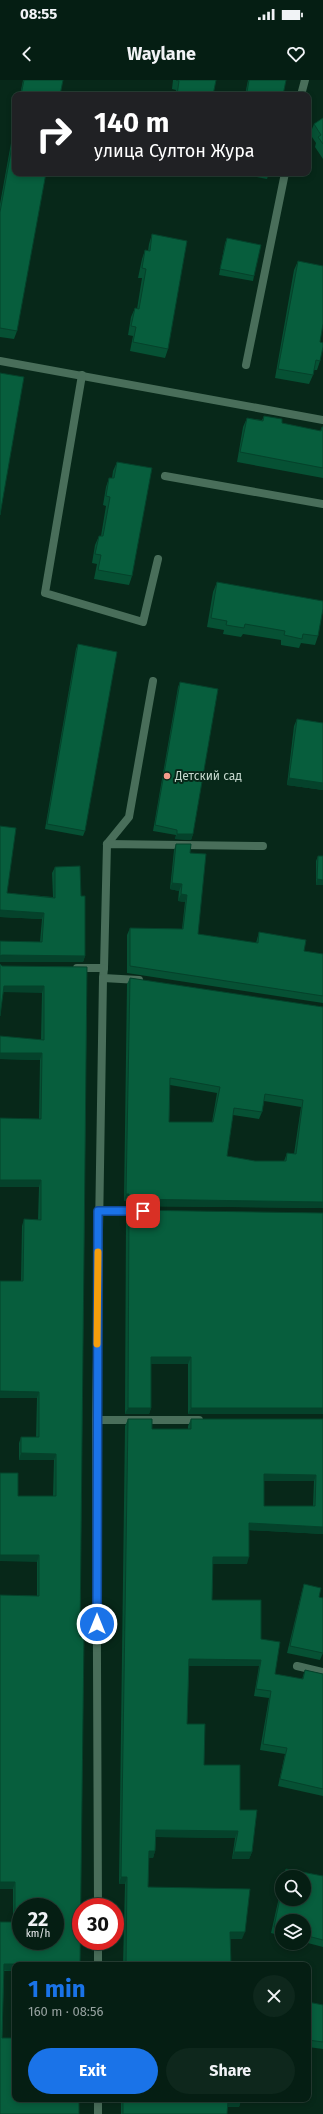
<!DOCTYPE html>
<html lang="en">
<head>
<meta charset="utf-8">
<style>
  body { margin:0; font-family:"Fira Sans",sans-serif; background:#0e271c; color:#f1f3f6; height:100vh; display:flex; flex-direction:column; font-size:15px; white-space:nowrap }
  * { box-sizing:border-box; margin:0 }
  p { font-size:13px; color:#97a2a0 }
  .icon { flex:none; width:22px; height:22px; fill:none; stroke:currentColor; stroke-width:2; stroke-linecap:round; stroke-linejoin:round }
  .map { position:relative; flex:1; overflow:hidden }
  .panel { position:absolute; left:12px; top:1882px; width:299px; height:140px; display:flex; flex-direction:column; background:#051e13; border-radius:8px; box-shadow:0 2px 6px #0003,0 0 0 1px #263c33 }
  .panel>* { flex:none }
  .banner { position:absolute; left:12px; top:12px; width:299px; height:84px; border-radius:8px; box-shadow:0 2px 6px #0003,0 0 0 1px #263c33; background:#202124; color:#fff; overflow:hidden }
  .fabs { position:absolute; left:275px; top:1790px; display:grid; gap:8px }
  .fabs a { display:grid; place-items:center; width:36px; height:36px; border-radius:50%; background:#051e13; box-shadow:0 2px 6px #0003,0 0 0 1px #263c33; font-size:20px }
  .speed { position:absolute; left:12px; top:1818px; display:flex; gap:8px; font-size:20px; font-weight:700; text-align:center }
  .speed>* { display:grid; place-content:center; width:52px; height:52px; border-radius:50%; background:#051e13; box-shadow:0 2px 6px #0003,0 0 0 1px #263c33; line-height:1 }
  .speed small { font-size:10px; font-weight:400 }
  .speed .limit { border:6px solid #d22; background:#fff; color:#111 }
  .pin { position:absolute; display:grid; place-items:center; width:34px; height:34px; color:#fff; margin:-17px; border-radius:8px; box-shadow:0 2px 6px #0006 }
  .me { position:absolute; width:44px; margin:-22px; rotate:0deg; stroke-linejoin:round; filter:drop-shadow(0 0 3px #0008) }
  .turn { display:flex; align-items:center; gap:14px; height:84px; padding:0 16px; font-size:18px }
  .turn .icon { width:52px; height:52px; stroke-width:2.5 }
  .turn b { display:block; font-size:28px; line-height:34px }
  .round { display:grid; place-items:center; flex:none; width:42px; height:42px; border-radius:21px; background:#0e271c }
  .overview { display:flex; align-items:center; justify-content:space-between; height:68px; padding:0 16px }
  h1 { font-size:24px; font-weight:700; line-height:30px; color:#1a73e8 }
  .primary-button { display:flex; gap:8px; margin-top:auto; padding:8px 16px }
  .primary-button a { flex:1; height:46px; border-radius:24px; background:#1a73e8; color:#fff; font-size:16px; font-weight:700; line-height:46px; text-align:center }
  .primary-button a+a { background:#0e271c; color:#f1f3f6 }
  .status { display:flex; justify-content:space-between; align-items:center; height:28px; padding:0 20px; background:#051e13; direction:ltr }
  .status svg { height:11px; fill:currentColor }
  header { display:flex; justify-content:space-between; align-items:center; height:52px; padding:0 16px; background:#051e13; font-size:18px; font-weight:700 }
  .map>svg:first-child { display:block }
</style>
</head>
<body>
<div class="status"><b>08:55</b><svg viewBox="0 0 49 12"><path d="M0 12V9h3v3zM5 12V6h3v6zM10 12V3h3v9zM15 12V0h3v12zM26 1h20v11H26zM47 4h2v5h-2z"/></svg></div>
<header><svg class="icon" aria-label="back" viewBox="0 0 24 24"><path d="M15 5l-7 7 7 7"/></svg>Waylane<svg class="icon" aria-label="heart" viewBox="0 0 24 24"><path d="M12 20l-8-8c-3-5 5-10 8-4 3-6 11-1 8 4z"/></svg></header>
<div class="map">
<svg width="323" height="2034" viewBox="0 0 323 2034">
  <rect width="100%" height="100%" fill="#072819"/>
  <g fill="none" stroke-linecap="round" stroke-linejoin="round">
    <!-- lane -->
    <g stroke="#496e5a" stroke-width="8">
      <polyline points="107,764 129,737 153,601"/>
      <polyline points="77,888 104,888 107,764 263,766"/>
      <polyline points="98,1131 137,1131"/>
      <polyline points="96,1340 199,1340"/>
    </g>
    <!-- street -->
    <g stroke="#496e5a" stroke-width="8">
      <polyline points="301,15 305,0"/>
      <polyline points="0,281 323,340"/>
      <polyline points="246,285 285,93"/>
      <polyline points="82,295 45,513 143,542 158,479"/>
      <polyline points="165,396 323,424"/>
      <polyline points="103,898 104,888"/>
      <polyline points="297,1586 323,1592"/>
      <polyline points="98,1827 96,1340 103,898 139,900"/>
      <polyline points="98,1861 98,1885"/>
      <polyline points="98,2019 98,2034"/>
    </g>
  </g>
  <!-- wall -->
  <g fill="#065134" fill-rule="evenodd">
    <polygon points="23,0 63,0 60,15 20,15"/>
    <polygon points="173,0 216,0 213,15 175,15 176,10 172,9"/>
    <polygon points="248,0 286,0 283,15 245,15"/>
    <polygon points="323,38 323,79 315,67 316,63 310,54 314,44"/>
    <polygon points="15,41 15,93 17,251 14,259 0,257 0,124"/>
    <polygon points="237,93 269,93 267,99"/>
    <polygon points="152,154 168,269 165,278 130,271 133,256 128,255 131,237 135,228 137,229 142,198 138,198 142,179 145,170 148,171 149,164"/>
    <polygon points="227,158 254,196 253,201 219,195 225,163"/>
    <polygon points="298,181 320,262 320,281 317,290 314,290 313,295 309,304 275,298 294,190"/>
    <polygon points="264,336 282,343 320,351 322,347 323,347 323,398 237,382 243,347 247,338 262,340"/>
    <polygon points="117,382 132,496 129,505 94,499 97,484 92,483 95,465 99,456 101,456 106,426 103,425 106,407 109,398 112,398 113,391"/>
    <polygon points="217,502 318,556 315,565 301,563 299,568 281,565 281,560 243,554 241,557 223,554 224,550 207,547 213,512"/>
    <polygon points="78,564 85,751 83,756 45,749 76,569"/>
    <polygon points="180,602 193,754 191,760 175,759 176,755 153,751 178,607"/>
    <polygon points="297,639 323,643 323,710 287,705 294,646"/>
    <polygon points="0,746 7,813 53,817 52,793 55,787 81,816 85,876 83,882 0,882 40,862 42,839 0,837"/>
    <polygon points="176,764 190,773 198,854 256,863 259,852 304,871 323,874 323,923 127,893 127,855 130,848 182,849 185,822 178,821 179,811 170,809 174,770"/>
    <polygon points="318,776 323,805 316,805 316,781"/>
    <polygon points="2,886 87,887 80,1557 15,1885 15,1891 4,1891 0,2034 0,1842 13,1842 13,1809 0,1809 0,1515 37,1516 37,1482 18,1416 53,1416 54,1380 19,1380 19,1363 21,1357 36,1357 37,1318 21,1201 22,1146 24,1139 38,1140 39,1107 0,1107 0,1038 39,1039 40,980 0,979 0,956 41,960 42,913"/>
    <path d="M130,898l193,29v201l-197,-2v-5h-2l3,-217zM170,1005l47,8 -5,29h-43zM264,1021l37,6 -7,47 -7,-1 -3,8h-29l-28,-5 6,-41 26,4 3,-7z"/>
    <polygon points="129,1130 323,1334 188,1334 188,1284 151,1284 151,1328 149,1334 125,1334 126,1137"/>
    <path d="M128,1339l24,10h36v-3l3,-7h132v115l-74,-4 -2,34h-34l-1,36 49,39 14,35 27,5 3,-9 18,4v122l-45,-10 7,-32 -25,-4 9,-52 -15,-2 5,-30h-70l-2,58 17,41 36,45 12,42 -3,7h-17l3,-21 -79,-1 -1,14 -2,7h-4l-1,29 94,52h-12l1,26h-108l2,-81h-6l6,-458zM264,1401h50l-1,25h-49z"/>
    <polygon points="304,1504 319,1517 323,1573 320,1580 287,1573 302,1511"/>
    <polygon points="286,1789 323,1796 323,1867 304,1862 304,1841 282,1841 282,1856 271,1853 282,1804 282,1819 304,1797 283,1797"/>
    <polygon points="308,1922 323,1925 323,1969 308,1967"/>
    <polygon points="121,2019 241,2019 239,2027 227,2027 227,2034 121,2034"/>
  </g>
  <!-- shaded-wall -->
  <g fill="#05422b">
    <polygon points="289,698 323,703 323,710 287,705"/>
    <polygon points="177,754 193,754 191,760 175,759"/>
    <polygon points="317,799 323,800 323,805 316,805"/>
    <polygon points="172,803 182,804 179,811 170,809"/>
    <polygon points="181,814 187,815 185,822 178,821"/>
    <polygon points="0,830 44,833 42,839 0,837"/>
    <polygon points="2,875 85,876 83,882 0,882 0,876"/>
    <polygon points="4,906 44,906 42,913 1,912"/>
    <polygon points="0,973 42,973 40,980 0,979"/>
    <polygon points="0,1100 41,1100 39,1107 0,1107"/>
    <polygon points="126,1114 129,1114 126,1121 124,1121"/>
    <polygon points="129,1119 323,1122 323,1128 126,1126"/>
    <polygon points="151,1277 191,1277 188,1284 149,1284"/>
    <polygon points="0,1311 39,1312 37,1318 0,1318"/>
    <polygon points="128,1328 151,1328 149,1334 125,1334"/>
    <polygon points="191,1328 323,1328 323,1334 188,1334"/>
    <polygon points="21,1373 56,1374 54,1380 19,1380"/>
    <polygon points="264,1394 316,1395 314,1401 262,1401"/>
    <polygon points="249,1443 323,1447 323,1454 247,1450"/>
    <polygon points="0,1475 39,1475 37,1482 0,1481"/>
    <polygon points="213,1477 249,1477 247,1484 210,1484"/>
    <polygon points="189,1579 261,1580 259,1586 186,1586"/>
    <polygon points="156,1750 238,1751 235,1758 153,1757"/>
    <polygon points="149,1771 155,1771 153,1778 146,1778"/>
    <polygon points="234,1772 252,1772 249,1779 232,1779"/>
    <polygon points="121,1797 127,1797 125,1804 119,1804"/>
    <polygon points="0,1802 15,1802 13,1809 0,1809"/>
    <polygon points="230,1852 245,1852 242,1859 227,1859"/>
    <polygon points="4,1884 35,1884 34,1885 15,1885 15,1891 1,1890"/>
    <polygon points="228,2021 241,2021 239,2027 225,2027"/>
  </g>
  <!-- building -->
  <g fill="#075e3d" stroke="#05422b" fill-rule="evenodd">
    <polygon points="24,0 63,0 60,15 21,15"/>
    <polygon points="176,0 216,0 213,15 177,15 179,1"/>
    <polygon points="249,0 286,0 283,15 263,15 247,12"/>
    <polygon points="323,38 323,64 318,57 321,55 314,44"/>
    <polygon points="15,49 15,93 46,93 17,251 0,248 0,132"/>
    <polygon points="152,154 187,161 168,269 133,262 136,247 131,246 135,228 139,229 146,189 142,188 145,170 150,171"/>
    <polygon points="227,158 261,165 254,196 220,189"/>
    <polygon points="298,181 323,186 323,244 320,262 323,263 323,267 320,281 316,280 313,295 278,289"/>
    <polygon points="0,293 24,297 0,435"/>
    <polygon points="264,336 282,339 282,343 321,351 322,347 323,347 323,388 240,372 247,338 263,341"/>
    <polygon points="117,382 152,388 132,496 98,490 101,475 95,474 99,456 103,456 110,417 106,416 109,398 114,398"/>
    <polygon points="217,502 323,521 323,529 318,556 303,554 302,559 284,555 285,551 245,544 244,548 226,545 227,541 211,538"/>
    <polygon points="78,564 117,572 85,751 47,744"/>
    <polygon points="180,602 218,609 193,754 177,754 177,750 155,745"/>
    <polygon points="297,639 323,643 323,703 289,698"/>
    <polygon points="0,746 16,748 7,813 55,818 55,787 80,786 81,816 85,816 85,876 2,875 0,876 0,861 42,862 44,833 0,830"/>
    <polygon points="176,764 191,764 190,773 206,774 198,854 258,863 259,852 306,860 304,871 323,874 323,916 130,886 130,848 183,849 187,815 181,814 182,804 172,803"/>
    <polygon points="318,776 323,776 323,800 317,799"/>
    <path d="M0,884l2,2 85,1 -7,670h4l-4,328h-45v-1h-31l-2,74h13v61h64v15h-79v-192h15v-40h-15v-287l39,1v-41h-39v-82h18v23h38v-42l-35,-1v-16h18v-45l-39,-1v-110h23l1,-62 17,1v-40h-41v-62l41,1 1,-66h-42v-17l44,4v-54h-40l-4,30zM21,1827h34v34h-34z"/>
    <path d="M130,898l193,29v195l-194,-3v-5h-3zM170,998l50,9 -7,35h-44zM265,1014l38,6 -7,54 -9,-1 -1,8h-31l-28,-5 7,-48 28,4z"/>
    <polygon points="129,1130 323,1133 323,1328 191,1328 191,1277 151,1277 151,1328 128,1328"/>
    <path d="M128,1339h24v10h39v-10h132v108l-74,-4v34h-36l-1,43h49v39l19,3 -5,32 28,5 2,-9 18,4v115l-43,-10 7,-31 -24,-4 8,-53 -15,-2 5,-29 -72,-1 -2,65h18l-1,41h36v45h17l-5,42h-18l4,-21 -82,-1 -1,21h-6l-1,36 102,2 -5,43h-15l1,33h-105l1,-88h-6zM264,1394l52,1 -1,31h-51z"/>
    <polygon points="304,1504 321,1508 319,1517 323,1518 323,1573 290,1566"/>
    <polygon points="286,1789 323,1796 323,1860 304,1855 304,1841 282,1841 282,1849 274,1847 282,1808 282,1819 304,1819 304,1797 284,1797"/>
    <polygon points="308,1922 323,1925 323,1962 308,1960"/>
    <polygon points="123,2019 241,2019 241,2021 228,2021 227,2034 123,2034"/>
  </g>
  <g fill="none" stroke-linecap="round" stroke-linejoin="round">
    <!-- route casing -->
    <g stroke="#114b97" stroke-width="10">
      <polyline id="route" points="97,1544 98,1131 143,1131"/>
    </g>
    <!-- route -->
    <use href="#route" stroke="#1a73e8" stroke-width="7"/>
    <!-- slow -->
    <polyline stroke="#f59e0b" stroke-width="7" points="97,1264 98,1172"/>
  </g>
  <!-- markers -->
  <circle fill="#f49d8b" stroke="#072819" stroke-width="1.5" cx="167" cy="696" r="4"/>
  <g text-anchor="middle" stroke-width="4" stroke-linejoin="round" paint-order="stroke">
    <!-- poi labels -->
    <g font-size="12" fill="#c7d9cf" stroke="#072819" text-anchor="start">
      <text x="175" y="700">Детский сад</text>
    </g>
  </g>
</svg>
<div class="fabs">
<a><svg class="icon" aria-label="search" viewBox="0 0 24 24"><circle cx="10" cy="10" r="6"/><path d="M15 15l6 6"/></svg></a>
<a><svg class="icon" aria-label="layers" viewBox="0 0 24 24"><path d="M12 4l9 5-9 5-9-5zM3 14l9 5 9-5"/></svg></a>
</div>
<div class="speed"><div>22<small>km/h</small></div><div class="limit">30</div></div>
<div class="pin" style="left:143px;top:1131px;background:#d93025"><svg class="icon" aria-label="arrive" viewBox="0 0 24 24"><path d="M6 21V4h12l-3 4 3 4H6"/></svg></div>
<svg class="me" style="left:97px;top:1544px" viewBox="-20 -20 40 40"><circle r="17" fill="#1a73e8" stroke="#fff" stroke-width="3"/><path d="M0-11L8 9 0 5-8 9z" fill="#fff"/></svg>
<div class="banner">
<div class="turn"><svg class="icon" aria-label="right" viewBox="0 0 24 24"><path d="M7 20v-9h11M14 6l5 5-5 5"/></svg><div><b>140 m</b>улица Султон Жура</div></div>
</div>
<section class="panel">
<div class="overview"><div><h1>1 min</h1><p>160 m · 08:56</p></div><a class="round"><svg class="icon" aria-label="close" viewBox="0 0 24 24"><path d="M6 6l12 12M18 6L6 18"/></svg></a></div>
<div class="primary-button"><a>Exit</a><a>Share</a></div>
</section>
</div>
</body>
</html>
